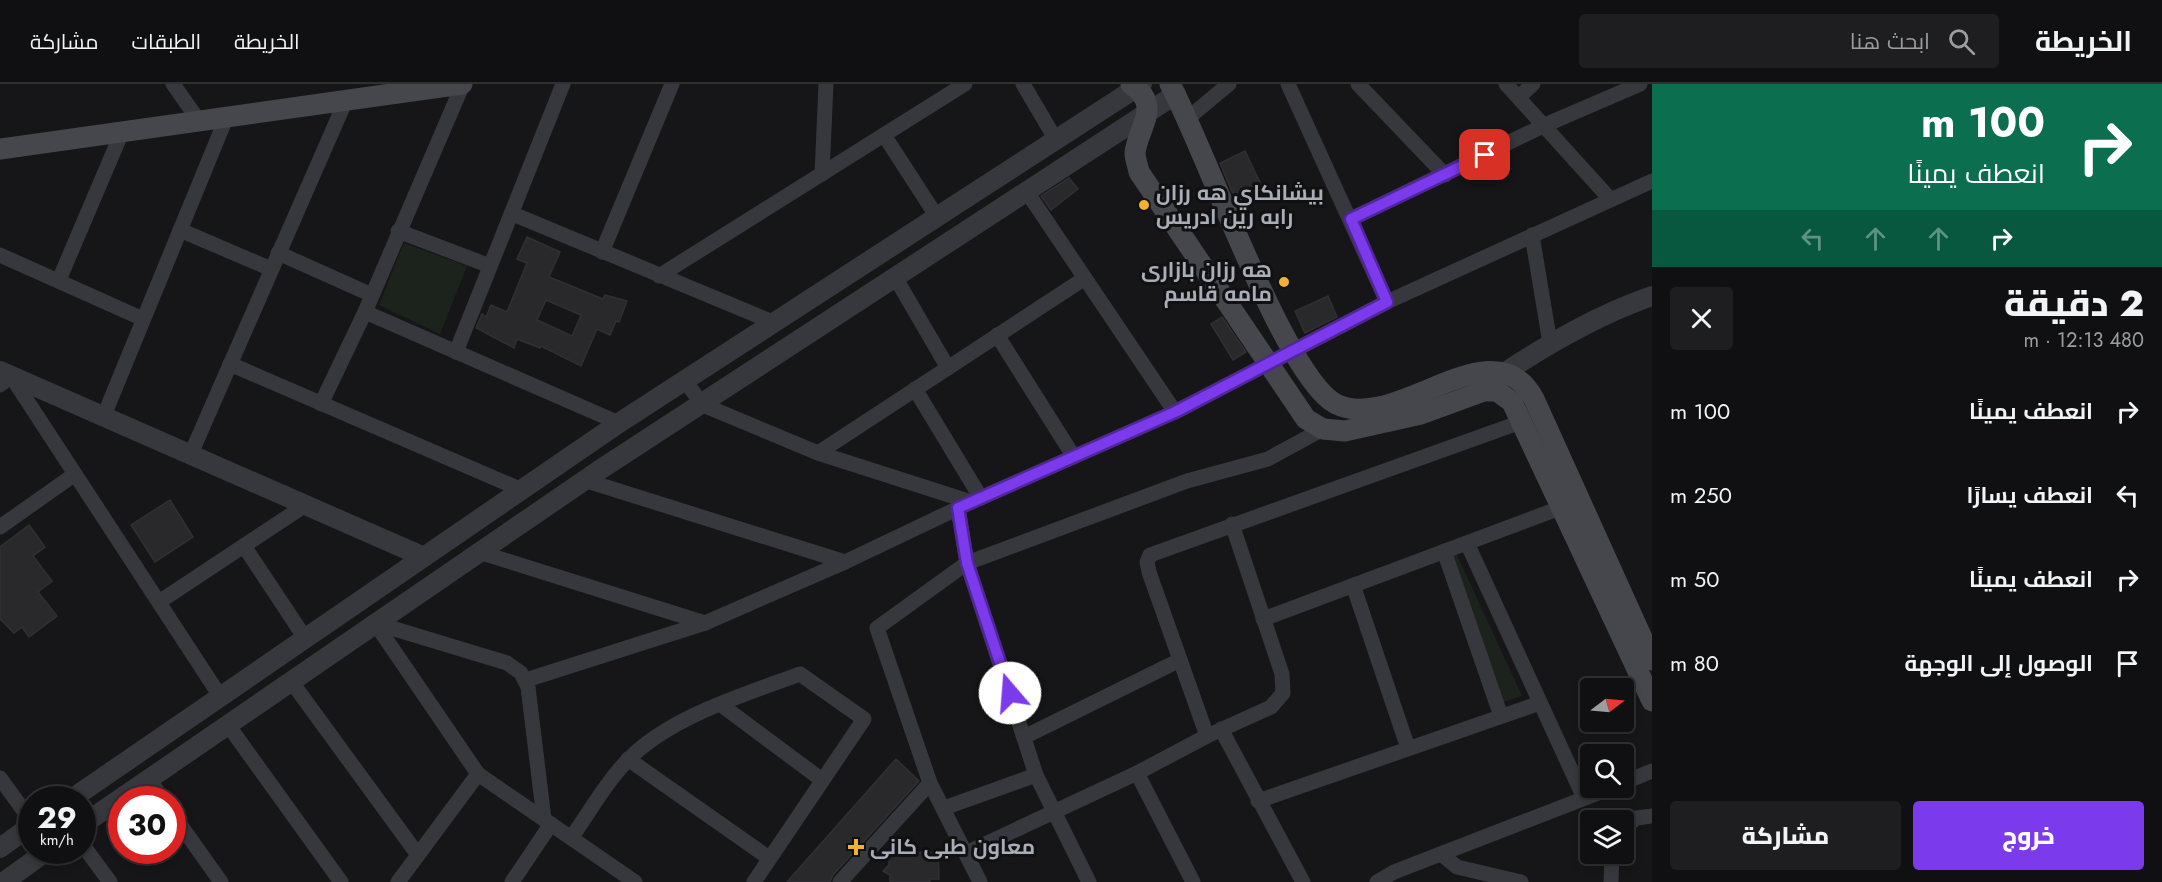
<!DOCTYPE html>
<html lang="ar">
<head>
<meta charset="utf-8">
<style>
  body { margin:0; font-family:Jost,Cairo,sans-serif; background:#1e1e20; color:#f1f3f6; direction:rtl; height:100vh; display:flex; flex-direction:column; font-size:22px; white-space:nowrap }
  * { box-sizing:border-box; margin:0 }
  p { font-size:20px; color:#9c9d9f }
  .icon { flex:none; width:33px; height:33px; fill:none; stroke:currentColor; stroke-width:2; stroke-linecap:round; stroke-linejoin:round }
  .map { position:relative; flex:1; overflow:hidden; direction:ltr }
  .details { display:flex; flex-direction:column; background:#101012; width:510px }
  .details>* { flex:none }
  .hud { background:#0b6e4f; color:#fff; overflow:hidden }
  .needle { width:39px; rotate:74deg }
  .fabs { position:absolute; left:1580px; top:594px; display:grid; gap:12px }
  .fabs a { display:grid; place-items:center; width:54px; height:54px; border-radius:6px; background:#101012; box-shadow:0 3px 9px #0003,0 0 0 2px #303032; font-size:30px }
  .speed { position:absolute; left:18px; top:702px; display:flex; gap:12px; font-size:30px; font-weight:700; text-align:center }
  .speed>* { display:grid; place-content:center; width:78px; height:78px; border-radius:50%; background:#101012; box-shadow:0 3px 9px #0003,0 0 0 2px #303032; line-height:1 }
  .speed small { font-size:15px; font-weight:400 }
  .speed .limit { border:9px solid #d22; background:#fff; color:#111 }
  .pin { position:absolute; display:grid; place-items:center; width:51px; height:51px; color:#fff; margin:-26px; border-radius:12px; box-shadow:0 3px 9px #0006 }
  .me { position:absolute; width:66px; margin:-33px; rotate:342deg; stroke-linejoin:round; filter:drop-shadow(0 0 4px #0008) }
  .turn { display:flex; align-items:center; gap:21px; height:126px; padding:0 18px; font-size:27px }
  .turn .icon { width:78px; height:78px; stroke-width:2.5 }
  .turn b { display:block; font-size:42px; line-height:51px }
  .lanes { display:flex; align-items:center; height:57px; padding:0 18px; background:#0003; justify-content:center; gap:30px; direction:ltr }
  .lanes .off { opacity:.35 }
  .round { display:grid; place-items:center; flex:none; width:63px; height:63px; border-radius:6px; background:#1e1e20 }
  .headline { display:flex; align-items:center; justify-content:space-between; height:102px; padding:0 18px }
  h1 { font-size:36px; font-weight:800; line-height:45px }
  .action { display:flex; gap:12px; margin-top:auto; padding:12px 18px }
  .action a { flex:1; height:69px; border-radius:6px; background:#7c3aed; color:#fff; font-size:24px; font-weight:800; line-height:69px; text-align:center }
  .action a+a { background:#1e1e20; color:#f1f3f6 }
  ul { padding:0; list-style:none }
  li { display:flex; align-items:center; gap:18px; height:84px; padding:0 18px }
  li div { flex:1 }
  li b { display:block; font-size:22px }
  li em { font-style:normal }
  header { display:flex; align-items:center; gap:36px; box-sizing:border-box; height:84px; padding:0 30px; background:#101012; border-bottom:2px solid #303032 }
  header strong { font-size:28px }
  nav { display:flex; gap:33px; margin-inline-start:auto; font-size:21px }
  .search { width:420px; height:54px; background:#1e1e20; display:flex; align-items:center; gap:15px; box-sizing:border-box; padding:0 21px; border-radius:6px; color:#9c9d9f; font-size:22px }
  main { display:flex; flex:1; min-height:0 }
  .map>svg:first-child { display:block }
</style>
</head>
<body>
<header>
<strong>الخريطة</strong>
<div class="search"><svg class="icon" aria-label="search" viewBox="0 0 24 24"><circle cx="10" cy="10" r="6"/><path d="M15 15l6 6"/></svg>ابحث هنا</div>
<nav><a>الخريطة</a><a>الطبقات</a><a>مشاركة</a></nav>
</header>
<main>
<section class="details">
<div class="hud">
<div class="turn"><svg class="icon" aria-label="right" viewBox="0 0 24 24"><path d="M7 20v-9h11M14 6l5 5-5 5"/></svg><div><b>100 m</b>انعطف يمينًا</div></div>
<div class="lanes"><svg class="icon off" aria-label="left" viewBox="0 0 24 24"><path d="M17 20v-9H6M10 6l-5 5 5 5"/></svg><svg class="icon off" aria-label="ahead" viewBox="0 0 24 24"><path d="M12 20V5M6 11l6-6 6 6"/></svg><svg class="icon off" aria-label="ahead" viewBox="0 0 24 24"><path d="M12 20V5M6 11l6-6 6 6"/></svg><svg class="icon" aria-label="right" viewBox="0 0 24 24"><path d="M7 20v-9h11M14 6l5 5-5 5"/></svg></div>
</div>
<div class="headline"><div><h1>2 دقيقة</h1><p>480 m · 12:13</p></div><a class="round"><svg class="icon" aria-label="close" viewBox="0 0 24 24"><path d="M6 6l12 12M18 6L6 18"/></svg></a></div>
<ul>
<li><svg class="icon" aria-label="right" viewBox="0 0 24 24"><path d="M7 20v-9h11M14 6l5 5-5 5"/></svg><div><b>انعطف يمينًا</b></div><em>100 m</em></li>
<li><svg class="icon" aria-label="left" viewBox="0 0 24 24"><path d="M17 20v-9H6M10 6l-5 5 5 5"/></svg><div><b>انعطف يسارًا</b></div><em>250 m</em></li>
<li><svg class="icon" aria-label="right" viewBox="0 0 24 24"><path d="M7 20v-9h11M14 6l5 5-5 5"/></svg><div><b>انعطف يمينًا</b></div><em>50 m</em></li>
<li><svg class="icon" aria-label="arrive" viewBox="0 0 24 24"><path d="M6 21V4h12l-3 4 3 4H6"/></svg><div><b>الوصول إلى الوجهة</b></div><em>80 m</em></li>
</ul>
<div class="action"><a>خروج</a><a>مشاركة</a></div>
</section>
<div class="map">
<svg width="1652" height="798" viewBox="0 0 1652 798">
  <rect width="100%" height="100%" fill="#161618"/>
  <!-- green -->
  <g fill="#1c231d">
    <polygon points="404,159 467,182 440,250 379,221"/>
    <polygon points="1456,469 1522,612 1500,619 1448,472"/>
  </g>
  <!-- building -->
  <g fill="#29292c" stroke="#303034" stroke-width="1.5" fill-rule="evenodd">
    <polygon points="1245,67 1264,107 1237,120 1220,79"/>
    <polygon points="1069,94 1078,105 1051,126 1041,112"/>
    <path d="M527,153l33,15 -11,25 54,22 2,-4 22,6 -8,21 -3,-1 -6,14 -13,-6 -16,37 -40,-20 -1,2 -23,-9 -3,9 -38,-20 6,-14 4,3 5,-12 16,7 20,-49 -10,-4zM546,216l35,15 -9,21 -35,-16z"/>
    <polygon points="1328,212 1337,233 1305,249 1295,227"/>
    <polygon points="1222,233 1246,268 1233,276 1211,240"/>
    <polygon points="170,416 193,453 155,478 131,441"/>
    <polygon points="29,441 45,463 33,472 52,497 38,508 57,532 29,553 22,543 14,549 0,535 0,463"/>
    <polygon points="896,675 919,697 833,791 830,798 787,798"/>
    <polygon points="938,768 939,795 930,795 930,798 890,798 890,791 883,787 889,781 889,769"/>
  </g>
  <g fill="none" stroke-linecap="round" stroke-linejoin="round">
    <!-- minor -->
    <g stroke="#37383d" stroke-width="15">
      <polyline points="173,0 199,37"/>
      <polyline points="1023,0 1056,56"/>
      <polyline points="1288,0 1387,218"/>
      <polyline points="1358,0 1445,91"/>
      <polyline points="1506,0 1610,115"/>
      <polyline points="1519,13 1533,0"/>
      <polyline points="1187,35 1229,0"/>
      <polyline points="884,51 937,133"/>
      <polyline points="822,90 826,0"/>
      <polyline points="1027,108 1175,328"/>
      <polyline points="513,130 775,239"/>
      <polyline points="1351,135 1545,41 1640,0"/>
      <polyline points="180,146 271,185"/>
      <polyline points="398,147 490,182"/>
      <polyline points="1532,151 1550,259"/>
      <polyline points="602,168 672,0"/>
      <polyline points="278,169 372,211"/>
      <polyline points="0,171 143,235"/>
      <polyline points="659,192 965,0"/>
      <polyline points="895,193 948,284"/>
      <polyline points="59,196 122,48"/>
      <polyline points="365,228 619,339"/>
      <polyline points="997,251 1074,373"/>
      <polyline points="456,268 563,0"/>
      <polyline points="230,280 522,406"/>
      <polyline points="685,297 703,321 818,369 971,418"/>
      <polyline points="0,301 11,292 220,612"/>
      <polyline points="915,305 981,414"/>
      <polyline points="321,320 365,228 463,0"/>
      <polyline points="103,334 227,32"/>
      <polyline points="818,369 1085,194"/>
      <polyline points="190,372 346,16"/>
      <polyline points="584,396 845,478"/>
      <polyline points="958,424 967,479 1036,691 1089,798"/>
      <polyline points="0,443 75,390"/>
      <polyline points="1467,459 1584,714"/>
      <polyline points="244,462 305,554"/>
      <polyline points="1444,467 1501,632"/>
      <polyline points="479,468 705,539"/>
      <polyline points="1353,501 1408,664"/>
      <polyline points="159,518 304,422"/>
      <polyline points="1263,535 1560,424"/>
      <polyline points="375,539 478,690 635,798"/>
      <polyline points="375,539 507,579 521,589 528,603 544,735"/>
      <polyline points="526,596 705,539 845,478 971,418 1175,328 1387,218 1652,97"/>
      <polyline points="291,597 418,771"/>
      <polyline points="720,620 822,696"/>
      <polyline points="228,641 341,798"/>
      <polyline points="1221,645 1303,798"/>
      <polyline points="1207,652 1149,488 1147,478 1150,471 1521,338"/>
      <polyline points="1024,653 1180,576"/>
      <polyline points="628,675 769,774"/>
      <polyline points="1137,689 1207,652 1271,623 1283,609 1282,590 1232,440"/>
      <polyline points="0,694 32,738"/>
      <polyline points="149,695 163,716"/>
      <polyline points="1623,699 1652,687"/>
      <polyline points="1258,717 1540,619"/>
      <polyline points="944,724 1036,691"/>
      <polyline points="172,729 221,798"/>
      <polyline points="1623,744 1637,734 1652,732"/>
      <path d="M571,754c18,-25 35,-56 57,-78 41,-43 118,-66 172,-86l64,45 -110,163"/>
      <polyline points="82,760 110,798"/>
      <polyline points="966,769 1137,689 1193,798"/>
      <polyline points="1441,770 1457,783 1521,798"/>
      <polyline points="398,798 478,690"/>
      <polyline points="512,798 551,740"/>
      <polyline points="840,798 930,699"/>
      <polyline points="980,798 930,699 877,544 967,479 1187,397 1268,375 1323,345"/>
      <polyline points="1377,798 1394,788 1611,704"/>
      <polyline points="1611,798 1612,770"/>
    </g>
    <!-- tertiary -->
    <g stroke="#37383d" stroke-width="20">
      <polyline points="0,287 424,473"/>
      <path d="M1504,289c47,-31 94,-58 148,-77"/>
      <polyline points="70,716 619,339 1142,0"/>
      <polyline points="82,741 598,387 1176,10"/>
      <polyline points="0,764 32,741"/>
      <polyline points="4,798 48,766"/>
    </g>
    <!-- secondary -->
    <g stroke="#45474d" stroke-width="21">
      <path d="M1131,0c32,22 7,42 4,69 0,6 3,13 4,19l167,247 17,10 22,2 76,-17 63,-23h13l15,11 140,299"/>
      <path d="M1170,0c34,62 115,294 166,320 61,30 157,-82 198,-5l118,261"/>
      <polyline points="0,65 462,0"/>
    </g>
  </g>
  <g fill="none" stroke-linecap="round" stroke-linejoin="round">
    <!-- route casing -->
    <g stroke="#51269a" stroke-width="15">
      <polyline id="route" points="1010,609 967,479 958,424 1175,328 1387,218 1351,135 1485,71"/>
    </g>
    <!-- route -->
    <use href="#route" stroke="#7c3aed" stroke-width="10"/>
  </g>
  <!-- markers -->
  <g fill="#f2b134" stroke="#111113" stroke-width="2">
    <circle cx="1144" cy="121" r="6"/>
    <circle cx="1284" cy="198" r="6"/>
    <path d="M853 754h6v6h6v6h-6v6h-6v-6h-6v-6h6z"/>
  </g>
  <g text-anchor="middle" stroke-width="6" stroke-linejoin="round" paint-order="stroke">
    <!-- poi labels -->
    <g font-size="21" font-weight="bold" fill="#a8adb8" stroke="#111113" text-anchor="start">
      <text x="1156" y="116">بيشانكاي هه رزان<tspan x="1156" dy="24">رابه رين ادريس</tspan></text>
      <text x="1272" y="193" text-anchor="end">هه رزان بازارى<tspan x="1272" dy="24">مامه قاسم</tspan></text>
      <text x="870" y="770">معاون طبی کانی</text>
    </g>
  </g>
</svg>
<div class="fabs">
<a><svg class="needle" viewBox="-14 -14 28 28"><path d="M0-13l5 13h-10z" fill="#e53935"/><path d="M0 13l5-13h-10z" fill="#9c9d9f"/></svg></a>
<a><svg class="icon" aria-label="search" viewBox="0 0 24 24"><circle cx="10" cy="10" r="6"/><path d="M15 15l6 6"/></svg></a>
<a><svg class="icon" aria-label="layers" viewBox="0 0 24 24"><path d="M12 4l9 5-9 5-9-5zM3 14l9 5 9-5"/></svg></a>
</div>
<div class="speed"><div>29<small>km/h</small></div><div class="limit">30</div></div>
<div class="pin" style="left:1485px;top:71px;background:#d93025"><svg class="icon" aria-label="arrive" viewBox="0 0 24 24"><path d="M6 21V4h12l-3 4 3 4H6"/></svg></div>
<svg class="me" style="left:1010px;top:609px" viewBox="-20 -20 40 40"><circle r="19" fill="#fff"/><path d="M0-13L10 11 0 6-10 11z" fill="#7c3aed"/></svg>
</div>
</main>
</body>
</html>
